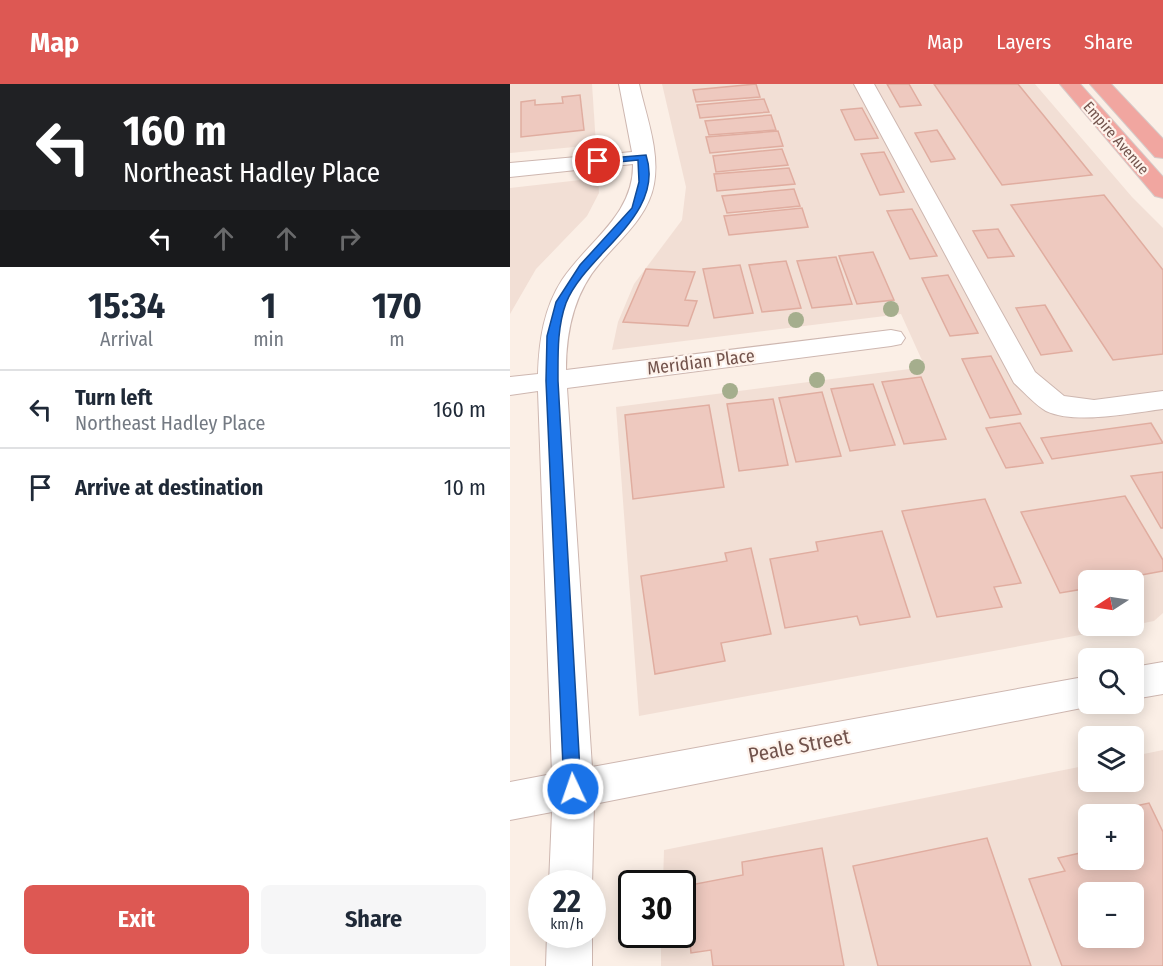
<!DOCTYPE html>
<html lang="en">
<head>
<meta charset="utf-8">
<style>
  body { margin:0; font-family:"Fira Sans Condensed",sans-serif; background:#f6f6f7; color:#1f2937; height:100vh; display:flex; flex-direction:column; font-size:22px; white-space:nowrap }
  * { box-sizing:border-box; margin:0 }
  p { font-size:20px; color:#747a83 }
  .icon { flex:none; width:33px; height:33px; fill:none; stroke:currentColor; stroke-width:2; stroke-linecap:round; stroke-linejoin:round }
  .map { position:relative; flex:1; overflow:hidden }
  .panel { display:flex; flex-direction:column; background:#fff; width:510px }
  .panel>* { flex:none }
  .guide { background:#202124; color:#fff; overflow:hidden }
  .needle { width:39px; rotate:258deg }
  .fabs { position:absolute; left:568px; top:486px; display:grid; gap:12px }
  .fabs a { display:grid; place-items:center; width:66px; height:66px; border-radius:9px; background:#fff; box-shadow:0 3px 15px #0003; font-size:30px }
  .speed { position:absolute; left:18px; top:786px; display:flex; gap:12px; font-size:30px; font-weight:700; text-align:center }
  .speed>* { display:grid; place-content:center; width:78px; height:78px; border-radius:50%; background:#fff; box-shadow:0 3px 15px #0003; line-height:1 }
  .speed small { font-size:15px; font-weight:400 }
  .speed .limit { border:3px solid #111; border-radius:9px; background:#fff; color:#111 }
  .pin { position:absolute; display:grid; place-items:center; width:51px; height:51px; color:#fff; margin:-26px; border:3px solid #fff; border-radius:50%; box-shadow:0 2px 6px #0007 }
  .me { position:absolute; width:66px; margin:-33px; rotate:357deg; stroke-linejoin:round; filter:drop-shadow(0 0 4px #0008) }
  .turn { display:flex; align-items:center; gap:21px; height:126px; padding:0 24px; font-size:27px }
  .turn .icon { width:78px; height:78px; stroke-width:2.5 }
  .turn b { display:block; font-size:42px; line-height:51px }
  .lanes { display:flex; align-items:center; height:57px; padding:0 24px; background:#0003; justify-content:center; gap:30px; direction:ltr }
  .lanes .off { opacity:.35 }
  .eta { display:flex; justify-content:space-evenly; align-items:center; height:102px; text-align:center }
  .eta b { font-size:36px; font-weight:700; line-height:42px }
  .primary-button { display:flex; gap:12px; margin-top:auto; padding:12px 24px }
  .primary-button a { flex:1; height:69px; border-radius:9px; background:#dd5853; color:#fff; font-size:24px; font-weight:700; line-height:69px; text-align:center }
  .primary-button a+a { background:#f6f6f7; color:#1f2937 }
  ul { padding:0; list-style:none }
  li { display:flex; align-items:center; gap:18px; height:78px; padding:0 24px; border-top:2px solid #e0e1e3 }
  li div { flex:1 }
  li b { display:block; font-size:22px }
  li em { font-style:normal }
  header { display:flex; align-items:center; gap:36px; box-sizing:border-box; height:84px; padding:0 30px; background:#dd5853; color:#fff }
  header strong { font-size:28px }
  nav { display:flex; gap:33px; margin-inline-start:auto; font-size:21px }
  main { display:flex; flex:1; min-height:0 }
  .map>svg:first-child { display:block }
</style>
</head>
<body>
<header>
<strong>Map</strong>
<nav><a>Map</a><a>Layers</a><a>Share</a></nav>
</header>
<main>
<section class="panel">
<div class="guide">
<div class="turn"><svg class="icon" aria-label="left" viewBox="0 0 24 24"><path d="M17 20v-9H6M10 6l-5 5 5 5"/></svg><div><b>160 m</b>Northeast Hadley Place</div></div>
<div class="lanes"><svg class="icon" aria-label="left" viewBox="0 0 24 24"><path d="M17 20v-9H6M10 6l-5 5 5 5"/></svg><svg class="icon off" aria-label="ahead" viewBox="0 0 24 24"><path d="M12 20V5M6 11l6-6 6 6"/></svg><svg class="icon off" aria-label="ahead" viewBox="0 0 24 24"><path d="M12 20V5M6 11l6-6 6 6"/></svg><svg class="icon off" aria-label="right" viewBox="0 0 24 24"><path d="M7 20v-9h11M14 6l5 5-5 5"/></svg></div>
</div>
<div class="eta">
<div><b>15:34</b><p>Arrival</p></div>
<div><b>1</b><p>min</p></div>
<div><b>170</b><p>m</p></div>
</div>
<ul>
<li><svg class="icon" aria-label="left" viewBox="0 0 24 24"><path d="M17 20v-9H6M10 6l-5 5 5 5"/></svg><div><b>Turn left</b><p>Northeast Hadley Place</p></div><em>160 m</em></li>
<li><svg class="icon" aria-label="arrive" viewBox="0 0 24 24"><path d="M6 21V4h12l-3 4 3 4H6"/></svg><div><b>Arrive at destination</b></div><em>10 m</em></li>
</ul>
<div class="primary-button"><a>Exit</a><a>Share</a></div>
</section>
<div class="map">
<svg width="653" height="882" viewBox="0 0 653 882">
  <rect width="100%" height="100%" fill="#fbefe6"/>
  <!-- residential -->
  <g fill="#f2dfd5" fill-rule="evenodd">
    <polygon points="0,0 82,0 86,61 0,69"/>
    <polygon points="152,0 525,0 622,113 653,144 653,529 644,537 624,541 624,496 579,496 579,542 619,542 129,632 106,323 415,283 391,230 102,266 108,238 124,200 172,136 176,103"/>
    <polygon points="88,94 89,109 77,132 26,185 0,230 0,104"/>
    <path d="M653,666v216h-502v-31l21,-1v-50l-19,-1 1,-33 425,-85v17h45v-26zM579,730h45v46h-45zM579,808h45v46h-45z"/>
  </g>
  <!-- building -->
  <g fill="#eec9bf" stroke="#e0ada0" stroke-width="1.5" fill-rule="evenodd">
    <polygon points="246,0 250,13 186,18 183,6"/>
    <polygon points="377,0 399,0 411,21 390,23"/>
    <polygon points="424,0 508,0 582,91 492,101"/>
    <polygon points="70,11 74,46 11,53 11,18 25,16 25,21 53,19 52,13"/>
    <polygon points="254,15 259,28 190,34 187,21"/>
    <polygon points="352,24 368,54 345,56 331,26"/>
    <polygon points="261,31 266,46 199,51 195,37"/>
    <polygon points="427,46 445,75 421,78 405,49"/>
    <polygon points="268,47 273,62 200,69 196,53"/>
    <polygon points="272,65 278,81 206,88 203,72"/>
    <polygon points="374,68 394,108 370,111 351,70"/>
    <polygon points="279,84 285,100 207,107 204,90"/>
    <polygon points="284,105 290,122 217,129 212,112"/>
    <polygon points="594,111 653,186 653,270 603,276 501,121"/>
    <polygon points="292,124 298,143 219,151 214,132"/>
    <polygon points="402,125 427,172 400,175 377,127"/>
    <polygon points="488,145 504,172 478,174 463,147"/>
    <polygon points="363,168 384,216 347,220 329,172"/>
    <polygon points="326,173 342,220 302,224 287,177"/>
    <polygon points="276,177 291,224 252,228 239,181"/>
    <polygon points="230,181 243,229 204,234 193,185"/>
    <polygon points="136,185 185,188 175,216 187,217 178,242 113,238"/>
    <polygon points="438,191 468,249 440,252 412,194"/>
    <polygon points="535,221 562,267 531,271 506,224"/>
    <polygon points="481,272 511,330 480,334 452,275"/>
    <polygon points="411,293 436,355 394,360 372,298"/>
    <polygon points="363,300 385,361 340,367 321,305"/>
    <polygon points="312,308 331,372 286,378 269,314"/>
    <polygon points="263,315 278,381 229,387 217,320"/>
    <polygon points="199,321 214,403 123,415 115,331"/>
    <polygon points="510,339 533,379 496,384 476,344"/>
    <polygon points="641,339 653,359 542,375 531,354"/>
    <polygon points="653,388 653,444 651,444 621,392"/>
    <polygon points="615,412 653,476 653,487 615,494 617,496 579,496 579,504 550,509 511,428"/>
    <polygon points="475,415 511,499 484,503 492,523 427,533 392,427"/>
    <polygon points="372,447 400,533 350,541 347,532 275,544 260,475 308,467 306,458"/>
    <polygon points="241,464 261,550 211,559 215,577 145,590 131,492 217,477 215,469"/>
    <path d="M639,719l14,29v134h-101l-33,-87 36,-8 -7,-13 31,-7v9h45v-46h-36zM579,808h45v46h-45z"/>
    <polygon points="477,754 521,882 368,882 343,782"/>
    <polygon points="312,764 334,882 203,882 201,866 181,869 175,802 233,791 232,778"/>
  </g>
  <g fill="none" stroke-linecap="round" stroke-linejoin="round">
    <!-- minor casing -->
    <g stroke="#ceb7b0" stroke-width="2">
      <g id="minor">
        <path d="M109,0h20c7,32 21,67 15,100 -6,33 -33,54 -54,79 -26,30 -34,68 -34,107l325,-40 10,2 4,6 -4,6 -10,2 -324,42 25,379 497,-91v28h13l-508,100 -2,81 -43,-1 3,-72 -42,8v-38l42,-8 -14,-383 -28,4v-18l28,-3c1,-34 6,-66 24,-94 26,-39 72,-65 71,-116l-123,13v-14l122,-11z"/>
        <path d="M344,0h20l161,288 29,24 30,4 69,-9v18c-32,4 -87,16 -117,2 -11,-6 -22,-19 -32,-28z"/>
        <polygon points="653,578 653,610 624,615 624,583"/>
        <polygon points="37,850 82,849 82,882 36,882"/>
      </g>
    </g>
    <!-- highway casing -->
    <g stroke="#d5cbc9" stroke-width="2">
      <g id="highway">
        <polygon points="550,0 570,0 653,93 653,114 645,112"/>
        <polygon points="580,0 601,0 653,55 653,74 645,73"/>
      </g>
    </g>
    <!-- minor -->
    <use href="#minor" fill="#fff" fill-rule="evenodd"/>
    <!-- highway -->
    <use href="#highway" fill="#f1a6a0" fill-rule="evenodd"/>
  </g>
  <!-- trees -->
  <g fill="#a5ae8d">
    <circle cx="381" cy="225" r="8"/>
    <circle cx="286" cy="236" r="8"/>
    <circle cx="407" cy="283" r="8"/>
    <circle cx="307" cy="296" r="8"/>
    <circle cx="220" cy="307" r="8"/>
  </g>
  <!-- route -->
  <path fill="#1a73e8" stroke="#114b97" stroke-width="1.5" d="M136,71c20,61 -60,98 -80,148 -9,25 -8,51 -8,78l23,408 -2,5 -6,2 -6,-2 -3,-5 -18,-408 1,-45 9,-34 24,-37 52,-57 7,-26 -1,-22 -40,4 -4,-3 4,-2z"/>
  <g text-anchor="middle" stroke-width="4.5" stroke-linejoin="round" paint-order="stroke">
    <!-- far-street labels -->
    <g font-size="15" fill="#72534c" stroke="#fef3ec">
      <text transform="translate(606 54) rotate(49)" y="5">Empire Avenue</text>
    </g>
    <!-- street labels -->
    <g font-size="18" fill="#72534c" stroke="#fef3ec">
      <text transform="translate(191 278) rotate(-7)" y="6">Meridian Place</text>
    </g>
    <!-- near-street labels -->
    <g font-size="21" fill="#72534c" stroke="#fef3ec">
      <text transform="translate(289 662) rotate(-11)" y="7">Peale Street</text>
    </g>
  </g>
</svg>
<div class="fabs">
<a><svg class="needle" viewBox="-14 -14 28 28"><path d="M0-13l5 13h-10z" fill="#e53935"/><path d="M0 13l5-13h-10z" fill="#747a83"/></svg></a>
<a><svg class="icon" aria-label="search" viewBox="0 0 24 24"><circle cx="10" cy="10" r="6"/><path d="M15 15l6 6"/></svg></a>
<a><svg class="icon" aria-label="layers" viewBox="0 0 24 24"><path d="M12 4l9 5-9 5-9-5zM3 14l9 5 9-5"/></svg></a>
<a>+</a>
<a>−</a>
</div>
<div class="speed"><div>22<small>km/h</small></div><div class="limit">30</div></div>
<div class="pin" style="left:88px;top:77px;background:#d93025"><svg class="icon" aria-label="arrive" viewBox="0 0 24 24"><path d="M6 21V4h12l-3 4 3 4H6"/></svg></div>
<svg class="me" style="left:63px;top:705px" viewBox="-20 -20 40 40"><circle r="17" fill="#1a73e8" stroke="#fff" stroke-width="3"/><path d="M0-11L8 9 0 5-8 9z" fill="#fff"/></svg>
</div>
</main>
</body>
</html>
